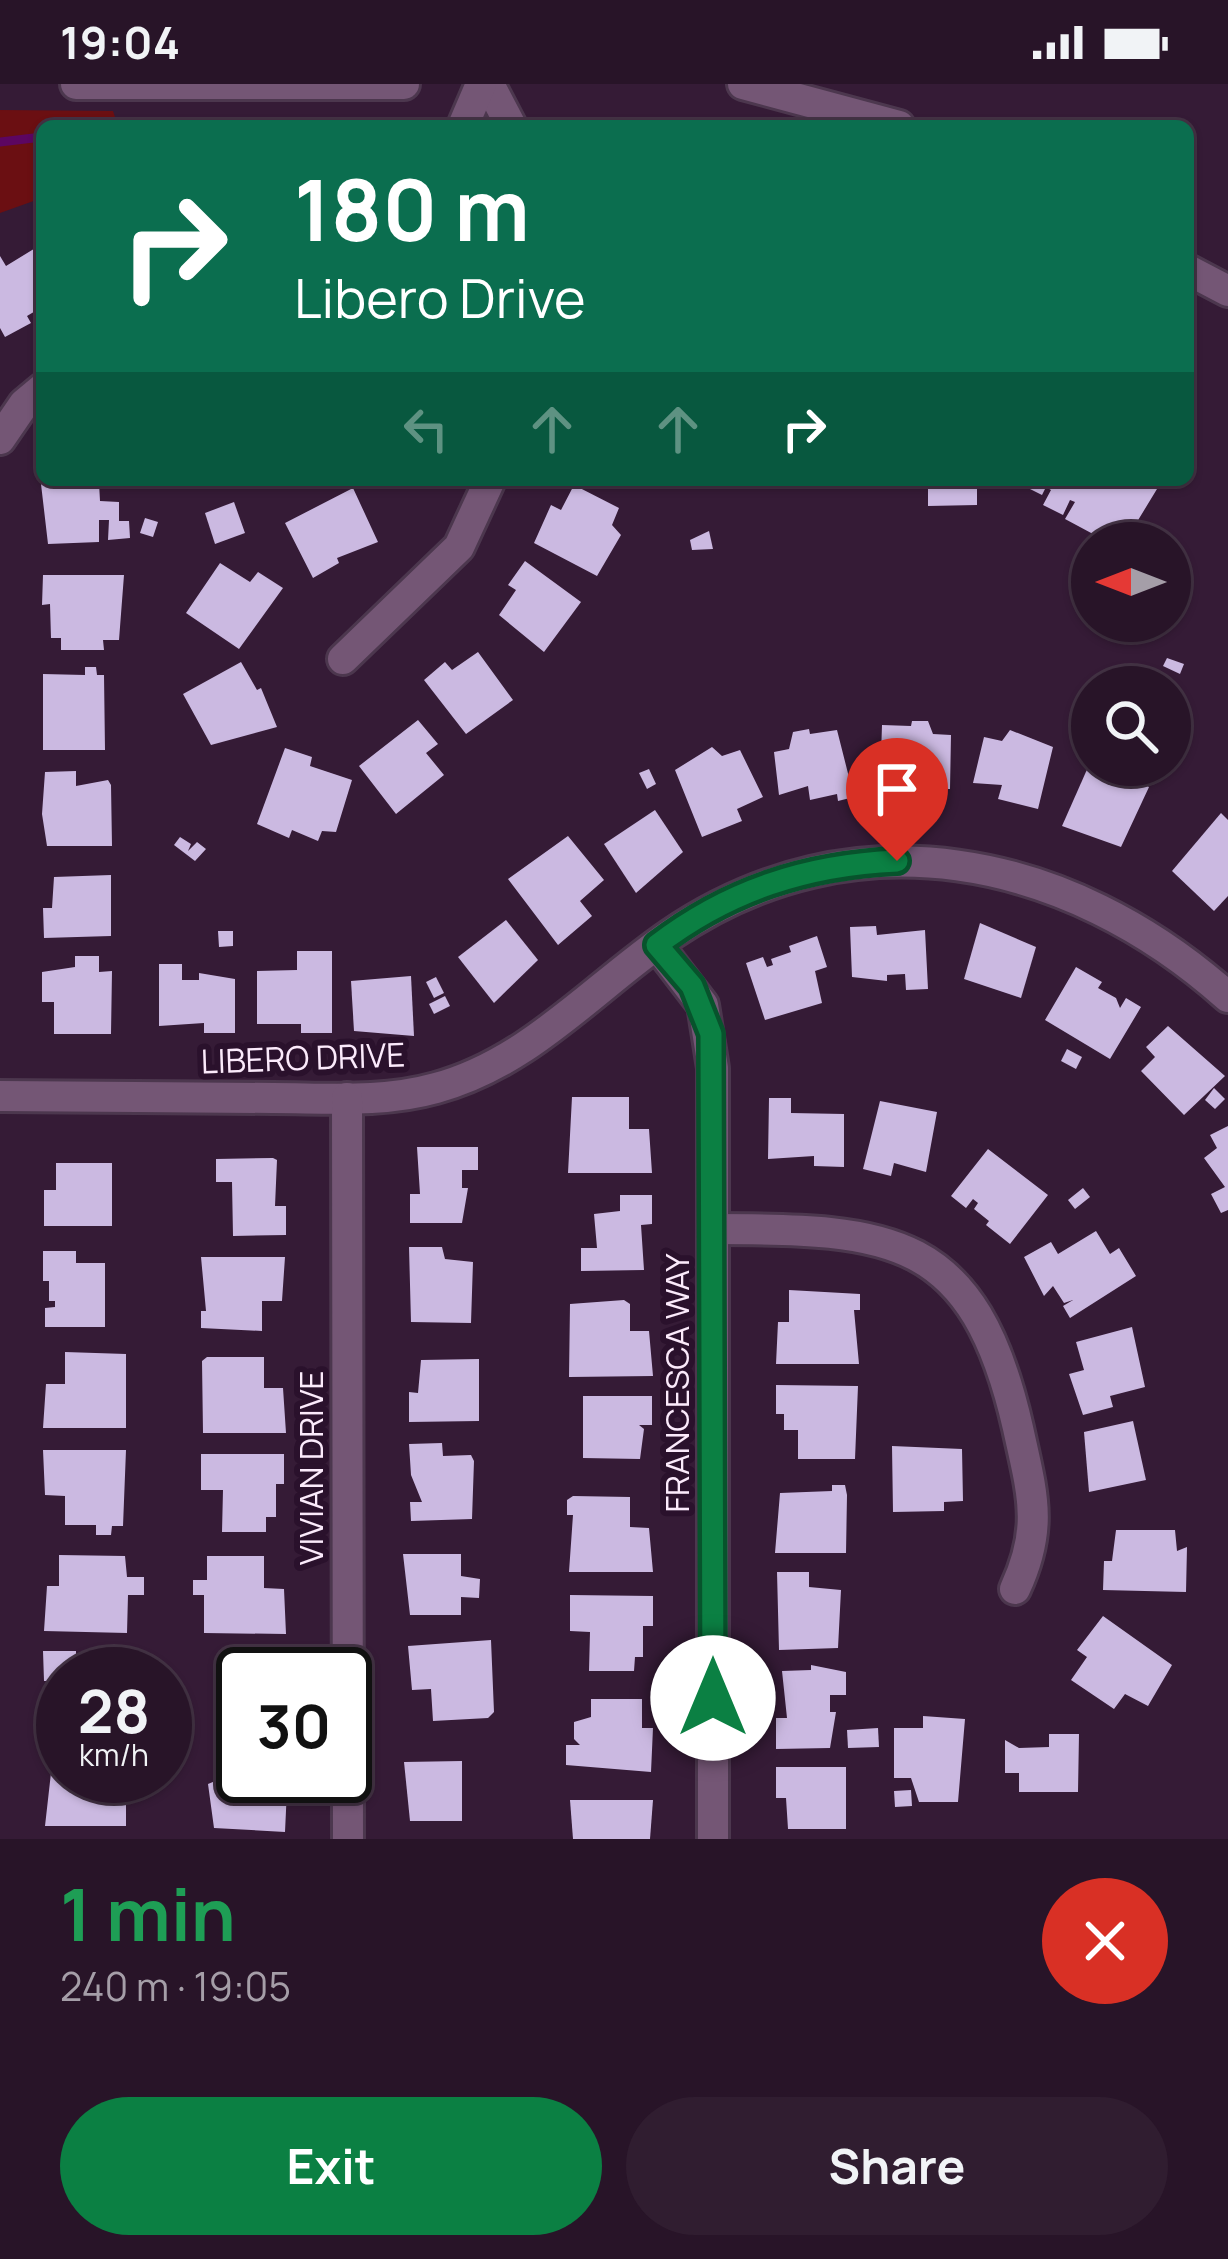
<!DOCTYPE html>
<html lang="en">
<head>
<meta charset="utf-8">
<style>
  body { margin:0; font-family:Manrope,sans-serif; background:#301d30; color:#f1f3f6; height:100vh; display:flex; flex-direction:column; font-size:45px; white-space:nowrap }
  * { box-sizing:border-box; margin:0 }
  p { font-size:39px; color:#a59ea8 }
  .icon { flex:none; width:66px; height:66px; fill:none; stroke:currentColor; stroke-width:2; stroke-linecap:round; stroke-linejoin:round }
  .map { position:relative; height:1755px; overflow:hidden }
  .details { display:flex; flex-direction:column; background:#281428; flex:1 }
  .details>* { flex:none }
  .guide { position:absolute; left:36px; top:36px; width:1158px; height:366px; border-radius:18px; box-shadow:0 3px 9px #0004,0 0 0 3px #443345; background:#0b6e4f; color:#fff; overflow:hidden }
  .needle { width:78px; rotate:270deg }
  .controls { position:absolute; left:1071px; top:438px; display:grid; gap:24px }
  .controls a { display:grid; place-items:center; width:120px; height:120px; border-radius:50%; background:#281428; box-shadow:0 3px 9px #0004,0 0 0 3px #443345; font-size:60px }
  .speed { position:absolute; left:36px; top:1563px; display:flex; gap:24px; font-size:60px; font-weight:700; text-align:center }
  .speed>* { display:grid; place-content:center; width:156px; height:156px; border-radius:50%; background:#281428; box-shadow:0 3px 9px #0004,0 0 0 3px #443345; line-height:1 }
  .speed small { font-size:30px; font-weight:400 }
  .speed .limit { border:6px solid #111; border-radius:18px; background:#fff; color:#111 }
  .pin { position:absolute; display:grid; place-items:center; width:102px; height:102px; color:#fff; margin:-123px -51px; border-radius:50% 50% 50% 0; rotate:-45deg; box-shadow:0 0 12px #0007 }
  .pin .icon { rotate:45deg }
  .me { position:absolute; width:132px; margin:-66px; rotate:0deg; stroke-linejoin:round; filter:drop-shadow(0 0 9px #0008) }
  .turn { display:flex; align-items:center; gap:42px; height:252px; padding:0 60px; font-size:54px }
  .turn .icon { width:156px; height:156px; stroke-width:2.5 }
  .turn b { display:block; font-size:84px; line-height:102px }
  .lanes { display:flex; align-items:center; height:114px; padding:0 60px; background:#0003; justify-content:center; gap:60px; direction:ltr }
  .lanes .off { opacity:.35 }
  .round { display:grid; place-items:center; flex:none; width:126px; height:126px; border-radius:63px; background:#301d30 }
  .summary { display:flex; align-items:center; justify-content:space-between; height:204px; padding:0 60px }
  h1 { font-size:72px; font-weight:700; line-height:90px; color:#1e9e55 }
  .button { display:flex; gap:24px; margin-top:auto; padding:24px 60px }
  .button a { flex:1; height:138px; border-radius:72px; background:#0b8043; color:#fff; font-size:48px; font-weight:700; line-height:138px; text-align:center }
  .button a+a { background:#301d30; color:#f1f3f6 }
  .status { display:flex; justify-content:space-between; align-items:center; height:84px; padding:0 60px; background:#281428; direction:ltr }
  .status svg { height:33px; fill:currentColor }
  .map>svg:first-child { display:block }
</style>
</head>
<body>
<div class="status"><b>19:04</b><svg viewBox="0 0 49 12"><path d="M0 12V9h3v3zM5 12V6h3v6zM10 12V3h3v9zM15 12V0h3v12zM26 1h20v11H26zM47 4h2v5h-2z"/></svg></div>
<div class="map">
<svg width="1228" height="1755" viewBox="0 0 1228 1755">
  <rect width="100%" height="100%" fill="#351b36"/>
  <!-- green -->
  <polygon fill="#6b0f12" points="0,26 113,27 118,42 42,42 42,114 0,129"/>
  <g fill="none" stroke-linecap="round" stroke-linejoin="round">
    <!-- stream -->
    <polyline stroke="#5c0661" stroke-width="9" points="0,58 42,53"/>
  </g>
  <!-- building -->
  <g fill="#cbb9e1">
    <polygon points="37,163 42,163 42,223 27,232 31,239 5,253 0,244 0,172 6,182"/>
    <polygon points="928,396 977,396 977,421 928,422"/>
    <polygon points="1031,396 1140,396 1157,405 1126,456 1093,450 1065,435 1075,418 1070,416 1063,431 1043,421 1051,406 1046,403 1042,411 1028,404"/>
    <polygon points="99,399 100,417 119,418 119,437 129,437 130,454 108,456 109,436 99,436 99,458 48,460 41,400"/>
    <polygon points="574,401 619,424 612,441 621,451 597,492 534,459 551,421 561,426"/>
    <polygon points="353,404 378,458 337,474 339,479 313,494 285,439"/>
    <polygon points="234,418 245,449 215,460 205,429"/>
    <polygon points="145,434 158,438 153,453 140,449"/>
    <polygon points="709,447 713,465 692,466 690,456"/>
    <polygon points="525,477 581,518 544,568 499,531 516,506 508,501"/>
    <polygon points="220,479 250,498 258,488 283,504 239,565 186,529"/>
    <polygon points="43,491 124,491 119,556 103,556 104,566 61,566 61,554 51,554 50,520 42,521"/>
    <polygon points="478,568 513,616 466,650 424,596 445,578 452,586"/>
    <polygon points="1167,574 1184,580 1180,590 1163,582"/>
    <polygon points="241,578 257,606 261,604 277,643 211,661 183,610"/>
    <polygon points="85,583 96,583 97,591 104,591 105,666 43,666 43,590 85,591"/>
    <polygon points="418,636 438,660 426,669 444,691 396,730 359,682"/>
    <polygon points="912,637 928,637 933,650 951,651 950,705 929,705 929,693 920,693 920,709 880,703 882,641 911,642"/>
    <polygon points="809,645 810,650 837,646 854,713 838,717 837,710 810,716 808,702 779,711 774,668 789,665 793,648"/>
    <polygon points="1010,646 1053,663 1038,725 998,715 1002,701 973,699 984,653 1002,657"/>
    <polygon points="712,663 722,672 740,666 763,713 737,725 742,737 702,753 675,686"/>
    <polygon points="285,664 312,673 310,682 352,696 336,748 322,747 318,757 292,746 289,754 257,740"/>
    <polygon points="1089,681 1131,692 1149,703 1121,763 1062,742"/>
    <polygon points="649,685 656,700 647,705 639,689"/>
    <polygon points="76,687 76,702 108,696 111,701 112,762 47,762 42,730 45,688"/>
    <polygon points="655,726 683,768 636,809 604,760"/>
    <polygon points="1221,729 1228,736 1228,812 1214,827 1172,787"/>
    <polygon points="568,752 604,796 580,817 592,832 558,861 508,795"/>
    <polygon points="180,753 191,760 188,767 197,758 206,765 195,777 174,761"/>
    <polygon points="111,791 111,852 44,854 43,824 52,824 54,793"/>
    <polygon points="506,836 538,876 494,919 458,873"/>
    <polygon points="980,839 1036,863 1021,914 964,895"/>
    <polygon points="876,842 877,851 925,846 928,905 906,906 905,890 887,891 887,897 852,893 850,843"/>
    <polygon points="218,847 233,847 233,862 219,863"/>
    <polygon points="817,852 827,883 815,887 822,919 765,936 746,879 763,873 767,883 773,881 771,875 791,868 789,862"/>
    <polygon points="297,867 332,867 332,949 301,949 301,940 257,940 257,887 297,886"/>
    <polygon points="75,872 99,872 99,888 112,887 111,950 54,950 54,918 42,918 42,888 75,883"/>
    <polygon points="159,880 182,880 182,896 199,896 199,889 235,895 235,949 204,949 204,939 159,942"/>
    <polygon points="1076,883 1102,898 1098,904 1116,914 1120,924 1126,914 1141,923 1110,975 1045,936"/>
    <polygon points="411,892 414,952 354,947 351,897"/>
    <polygon points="436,893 444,909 434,914 426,898"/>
    <polygon points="445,912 450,922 434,930 429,920"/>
    <polygon points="1168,942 1225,992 1184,1031 1141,987 1155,973 1146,963"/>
    <polygon points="1067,965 1082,973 1076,985 1061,977"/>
    <polygon points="1214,1004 1225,1015 1215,1025 1205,1016"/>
    <polygon points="572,1013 629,1013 629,1045 649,1045 652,1089 568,1089"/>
    <polygon points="769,1014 791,1014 791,1029 844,1030 844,1083 814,1082 814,1072 768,1075"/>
    <polygon points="880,1017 937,1028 926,1088 894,1079 891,1092 863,1085"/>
    <polygon points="1228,1042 1228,1126 1221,1129 1211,1110 1225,1103 1204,1074 1217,1064 1210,1051"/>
    <polygon points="417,1063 478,1063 478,1086 462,1086 462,1104 468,1104 462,1139 410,1139 410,1110 420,1110"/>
    <polygon points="988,1065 1048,1111 1010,1160 986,1141 989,1137 974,1125 978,1119 973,1115 966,1124 951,1112"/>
    <polygon points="273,1074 277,1076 275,1122 286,1122 286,1151 233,1152 232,1098 216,1098 216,1075"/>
    <polygon points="56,1079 112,1079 112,1142 44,1142 44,1106 56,1106"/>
    <polygon points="1083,1104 1090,1113 1075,1125 1068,1116"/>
    <polygon points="620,1111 652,1111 652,1140 641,1141 644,1186 581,1187 581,1164 597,1164 594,1130 620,1127"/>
    <polygon points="1096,1147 1110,1170 1119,1164 1136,1192 1070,1234 1063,1222 1073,1216 1064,1219 1053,1202 1044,1212 1024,1173 1051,1158 1058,1170"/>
    <polygon points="409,1163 442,1163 445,1175 473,1178 471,1239 411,1238"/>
    <polygon points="43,1167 76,1167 76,1179 105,1179 105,1243 45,1243 45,1224 55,1223 55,1217 49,1217 49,1197 43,1197"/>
    <polygon points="201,1173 285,1173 282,1217 262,1217 262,1247 201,1244 201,1227 206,1227"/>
    <polygon points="789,1206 860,1210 860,1226 854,1226 859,1280 776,1280 778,1238 789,1238"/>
    <polygon points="624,1216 630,1220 630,1247 649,1247 653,1292 569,1293 570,1220"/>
    <polygon points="1132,1243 1145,1303 1110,1312 1113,1323 1083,1331 1069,1290 1084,1286 1076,1258"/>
    <polygon points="65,1268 126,1270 126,1344 43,1344 46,1300 65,1300"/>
    <polygon points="207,1273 264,1273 264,1304 283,1304 286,1349 203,1349 202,1277"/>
    <polygon points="479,1275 479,1337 409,1338 409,1308 418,1309 421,1276"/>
    <polygon points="776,1301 858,1302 855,1375 798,1375 798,1346 784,1346 784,1330 776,1330"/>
    <polygon points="583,1312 652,1312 652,1341 639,1341 644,1345 640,1375 583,1374"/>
    <polygon points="1133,1337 1146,1396 1089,1408 1084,1348"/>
    <polygon points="442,1359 443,1372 471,1371 474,1377 472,1435 411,1437 410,1418 422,1418 411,1391 409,1360"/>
    <polygon points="892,1362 962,1365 963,1417 944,1418 944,1427 893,1428"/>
    <polygon points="43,1366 126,1366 123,1442 112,1442 111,1451 96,1451 96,1441 65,1441 65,1412 45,1411"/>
    <polygon points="201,1370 284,1370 284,1400 276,1400 276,1433 266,1433 266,1448 222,1448 223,1406 201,1406"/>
    <polygon points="832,1401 845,1401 847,1411 846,1469 775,1469 780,1409 832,1407"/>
    <polygon points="573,1412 630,1413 630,1443 649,1444 653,1488 569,1488 573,1431 567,1431 567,1416"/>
    <polygon points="1116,1446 1175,1446 1177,1467 1187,1463 1186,1508 1103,1506 1104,1477 1112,1477"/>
    <polygon points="403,1470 461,1470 461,1492 480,1495 479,1514 461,1513 461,1531 410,1531"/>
    <polygon points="59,1471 125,1472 127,1493 144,1493 144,1511 128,1511 127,1549 44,1547 47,1502 59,1502"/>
    <polygon points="207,1472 264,1472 264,1504 284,1505 286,1550 204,1549 204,1511 193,1511 193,1496 207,1496"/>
    <polygon points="777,1488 809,1488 809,1503 841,1506 838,1564 779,1566"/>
    <polygon points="570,1511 653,1512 653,1542 643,1542 643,1573 635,1573 634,1587 589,1587 590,1548 570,1547"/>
    <polygon points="1103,1532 1172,1581 1148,1622 1125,1610 1114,1625 1071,1596 1087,1573 1077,1566"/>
    <polygon points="491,1556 494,1628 488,1634 433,1637 431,1605 412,1606 408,1562"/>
    <polygon points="43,1567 76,1567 76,1581 103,1584 103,1590 63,1590 63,1641 52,1641 54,1597 44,1597"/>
    <polygon points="217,1578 287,1578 287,1590 243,1590 243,1639 217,1640"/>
    <polygon points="811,1581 846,1588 846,1611 830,1611 830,1628 836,1628 830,1664 776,1665 776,1634 787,1634 782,1587 811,1586"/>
    <polygon points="591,1615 642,1615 642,1644 653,1644 651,1688 566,1681 566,1661 580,1661 574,1655 574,1638 591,1633"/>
    <polygon points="923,1632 965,1635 958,1718 919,1718 911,1694 894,1694 894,1644 923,1644"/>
    <polygon points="878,1644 879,1663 848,1664 847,1646"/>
    <polygon points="1049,1650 1079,1650 1078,1708 1019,1708 1019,1689 1005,1689 1005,1656 1019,1664 1049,1663"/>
    <polygon points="225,1675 243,1675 243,1692 276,1692 275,1706 287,1705 285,1748 214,1744 208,1700 225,1693"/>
    <polygon points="462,1677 462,1737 410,1737 404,1678"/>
    <polygon points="52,1680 63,1680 63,1692 117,1694 117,1708 126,1708 126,1742 45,1742"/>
    <polygon points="776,1683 846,1683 846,1745 788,1745 786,1714 776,1714"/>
    <polygon points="911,1706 912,1722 895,1723 894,1707"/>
    <polygon points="570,1716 653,1716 650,1755 573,1755"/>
  </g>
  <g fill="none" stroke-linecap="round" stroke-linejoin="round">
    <!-- minor casing -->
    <g stroke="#4c374e" stroke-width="36">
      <g id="minor">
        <polyline points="76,0 404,0"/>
        <polyline points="489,0 511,42"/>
        <polyline points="743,0 899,42"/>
        <polyline points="463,42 481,0"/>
        <polyline points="1188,186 1228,207"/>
        <polyline points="0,355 24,320 42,305"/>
        <polyline points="343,575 459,463 490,396"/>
        <polyline points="657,861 703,921 713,984 713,1755"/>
        <path d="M0,1012c91,0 182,2 273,2 54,0 110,5 163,-10 93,-25 157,-100 234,-153 183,-125 398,-81 558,62"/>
        <polyline points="347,1014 348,1755"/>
        <path d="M713,1145c179,0 261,5 305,199 14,65 26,99 -3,161"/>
      </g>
    </g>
    <!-- minor -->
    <use href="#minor" stroke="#745675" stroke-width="30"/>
  </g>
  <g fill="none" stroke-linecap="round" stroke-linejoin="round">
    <!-- route casing -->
    <g stroke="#07532c" stroke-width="30">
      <path id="route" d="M713,1614l-2,-664 -19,-48 -35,-41c72,-55 150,-80 240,-84"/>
    </g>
    <!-- route -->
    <use href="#route" stroke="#0b8043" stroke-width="21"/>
  </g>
  <g text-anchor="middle" stroke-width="12" stroke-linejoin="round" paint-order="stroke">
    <!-- street labels -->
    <g font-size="33" fill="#fbeafb" stroke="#2a112c">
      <text transform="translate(303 974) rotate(-2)" y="12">LIBERO DRIVE</text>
      <text transform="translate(677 1299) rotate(-90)" y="12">FRANCESCA WAY</text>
      <text transform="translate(311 1384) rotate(-90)" y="12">VIVIAN DRIVE</text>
    </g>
  </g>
</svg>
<div class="controls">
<a><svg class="needle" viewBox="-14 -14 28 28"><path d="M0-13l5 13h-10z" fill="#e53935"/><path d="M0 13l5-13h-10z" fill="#a59ea8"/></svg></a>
<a><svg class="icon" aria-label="search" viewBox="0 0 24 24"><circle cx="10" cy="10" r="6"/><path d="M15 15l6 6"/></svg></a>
</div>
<div class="speed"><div>28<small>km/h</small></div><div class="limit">30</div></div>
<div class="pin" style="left:897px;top:777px;background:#d93025"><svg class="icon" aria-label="arrive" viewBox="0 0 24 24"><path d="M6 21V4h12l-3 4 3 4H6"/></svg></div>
<svg class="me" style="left:713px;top:1614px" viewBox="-20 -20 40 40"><circle r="19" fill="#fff"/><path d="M0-13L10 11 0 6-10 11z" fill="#0b8043"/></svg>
<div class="guide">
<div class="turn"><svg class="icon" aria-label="right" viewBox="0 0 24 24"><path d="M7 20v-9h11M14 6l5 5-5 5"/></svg><div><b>180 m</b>Libero Drive</div></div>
<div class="lanes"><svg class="icon off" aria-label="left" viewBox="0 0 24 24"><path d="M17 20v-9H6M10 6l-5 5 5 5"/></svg><svg class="icon off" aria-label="ahead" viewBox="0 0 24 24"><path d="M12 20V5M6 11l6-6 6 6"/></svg><svg class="icon off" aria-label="ahead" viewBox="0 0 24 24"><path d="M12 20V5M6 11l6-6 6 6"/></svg><svg class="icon" aria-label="right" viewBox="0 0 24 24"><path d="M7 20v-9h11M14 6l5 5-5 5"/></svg></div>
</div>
</div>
<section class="details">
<div class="summary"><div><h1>1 min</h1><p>240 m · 19:05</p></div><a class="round" style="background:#d93025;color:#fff"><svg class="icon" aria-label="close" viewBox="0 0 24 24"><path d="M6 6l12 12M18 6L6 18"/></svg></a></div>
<div class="button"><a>Exit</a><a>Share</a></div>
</section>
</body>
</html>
